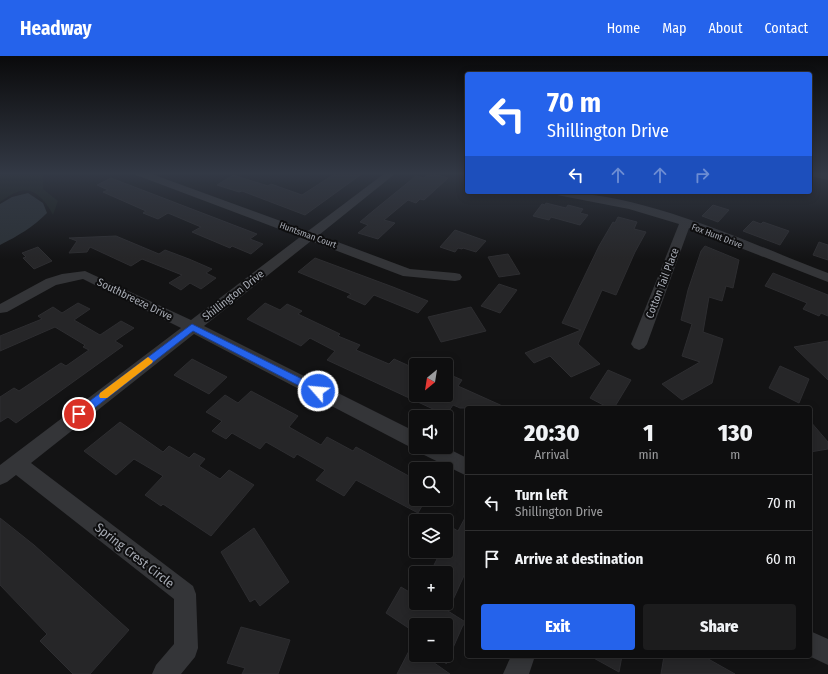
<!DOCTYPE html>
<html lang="en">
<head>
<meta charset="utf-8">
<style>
  body { margin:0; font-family:"Fira Sans Condensed",sans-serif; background:#1c1c1d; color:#f1f3f6; height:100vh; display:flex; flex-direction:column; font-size:15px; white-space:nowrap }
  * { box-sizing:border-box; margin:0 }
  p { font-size:13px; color:#9b9c9e }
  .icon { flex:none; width:22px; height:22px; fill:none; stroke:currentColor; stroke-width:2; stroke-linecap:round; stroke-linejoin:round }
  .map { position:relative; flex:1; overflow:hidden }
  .details { position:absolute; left:465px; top:350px; width:347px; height:252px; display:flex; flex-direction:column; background:#0e0e0f; border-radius:4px; box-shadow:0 2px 10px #0003,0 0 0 1px #2e2e2f }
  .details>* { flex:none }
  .guide { position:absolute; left:465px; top:16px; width:347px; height:122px; border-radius:4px; box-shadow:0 2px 10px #0003,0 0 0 1px #2e2e2f; background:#2563eb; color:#fff; overflow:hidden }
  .needle { width:26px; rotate:210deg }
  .tools { position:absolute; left:409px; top:302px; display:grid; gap:8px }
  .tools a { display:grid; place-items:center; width:44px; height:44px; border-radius:4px; background:#0e0e0f; box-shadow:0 2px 10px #0003,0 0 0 1px #2e2e2f; font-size:20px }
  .pin { position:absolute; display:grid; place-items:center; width:34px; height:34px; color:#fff; margin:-17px; border:2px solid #fff; border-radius:50%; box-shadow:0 1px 4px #0007 }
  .me { position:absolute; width:44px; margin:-22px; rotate:297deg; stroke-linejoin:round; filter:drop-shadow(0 0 3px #0008) }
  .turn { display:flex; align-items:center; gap:14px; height:84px; padding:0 16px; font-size:18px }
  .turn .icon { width:52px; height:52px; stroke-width:2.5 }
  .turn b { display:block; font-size:28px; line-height:34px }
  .lanes { display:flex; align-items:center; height:38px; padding:0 16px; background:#0003; justify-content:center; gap:20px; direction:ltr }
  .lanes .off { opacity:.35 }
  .eta { display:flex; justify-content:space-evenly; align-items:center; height:68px; text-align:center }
  .eta b { font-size:24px; font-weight:800; line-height:28px }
  .action { display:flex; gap:8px; margin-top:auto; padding:8px 16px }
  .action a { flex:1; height:46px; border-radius:4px; background:#2563eb; color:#fff; font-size:16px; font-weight:800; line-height:46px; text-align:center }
  .action a+a { background:#1c1c1d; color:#f1f3f6 }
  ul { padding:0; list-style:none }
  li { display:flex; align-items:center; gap:12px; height:56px; padding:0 16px; border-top:1px solid #2e2e2f }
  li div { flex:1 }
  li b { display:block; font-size:15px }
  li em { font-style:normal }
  header { display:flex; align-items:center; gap:24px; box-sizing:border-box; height:56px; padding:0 20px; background:#2563eb; color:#fff }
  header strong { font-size:19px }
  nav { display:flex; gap:22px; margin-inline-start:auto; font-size:14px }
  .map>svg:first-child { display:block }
</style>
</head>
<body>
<header>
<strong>Headway</strong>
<nav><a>Home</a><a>Map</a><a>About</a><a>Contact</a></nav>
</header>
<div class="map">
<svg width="828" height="618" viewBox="0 0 828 618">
  <rect width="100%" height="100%" fill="#131314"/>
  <!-- green -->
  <path fill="#191e1a" d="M0,117h48l-5,3v13l15,12 -5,14c-6,-12 -18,-28 -33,-24 -7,2 -14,7 -20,11z"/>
  <!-- water -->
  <path fill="#2b3136" d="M28,137l15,10 4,10c-14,14 -29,23 -47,32v-41l12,-7z"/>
  <!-- building -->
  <g fill="#262628" stroke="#2d2d30">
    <polygon points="336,117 363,117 305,159 242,135 239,136 217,129 233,119 268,130 271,128 302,139"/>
    <polygon points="430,117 448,122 424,144 420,143 416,147 408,144 384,164 395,167 378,183 358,177 368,169 360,166 373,155 416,120 424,122"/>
    <polygon points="111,122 257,178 250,183 263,188 251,198 232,190 230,192 192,176 201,171 168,157 158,163 143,157 146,155 103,136 108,134 97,129"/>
    <polygon points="546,147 566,152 568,149 583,153 580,157 588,159 580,169 551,161 549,164 533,160 542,148 545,149"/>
    <polygon points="713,149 729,154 718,166 702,160"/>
    <polygon points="618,161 637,166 634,173 646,176 635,196 616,239 602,234 578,288 600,308 571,321 550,300 534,307 525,297 581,274 562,267 599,190 613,166 615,167"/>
    <polygon points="753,165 761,168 763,166 789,175 780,189 743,175"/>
    <polygon points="455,174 486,185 476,196 463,192 462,193 458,192 455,196 440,191"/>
    <polygon points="116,180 159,198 165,194 189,203 212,213 206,217 216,222 201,233 190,227 181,234 169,227 182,219 142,203 131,210 90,191 87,196 69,197 77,185 69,182"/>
    <polygon points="819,186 828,189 828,204 813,199"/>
    <polygon points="705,190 739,204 733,232 726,230 722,245 709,241 703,276 723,283 712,327 682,344 662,328 700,306 682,300 692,268 681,264 688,234 701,195"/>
    <polygon points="38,191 52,205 34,213 23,202 26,201 22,197"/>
    <polygon points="508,198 520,218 499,221 488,201"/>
    <polygon points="315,202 393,231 428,245 418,257 374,239 365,249 347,241 351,238 298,216"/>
    <polygon points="773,217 828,239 828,260 821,257 819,260 803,253 807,247 765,230"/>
    <polygon points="499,228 517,234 500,257 481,250"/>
    <polygon points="78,247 90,253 74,264 100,279 121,265 134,272 115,285 123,290 16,367 8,361 0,366 0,341 14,332 19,335 61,307 66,310 89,294 83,291 85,289 55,271 0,295 0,280 42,263 38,260 53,251 62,257"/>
    <polygon points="265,247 280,254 287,248 302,255 298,258 340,278 338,280 360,289 356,294 389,308 394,303 416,313 416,339 446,339 446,317 462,324 458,330 507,352 460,352 453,349 446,359 327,304 335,295 310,282 301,290 247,263"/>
    <polygon points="471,251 486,275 441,286 428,261"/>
    <polygon points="828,285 828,324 794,291"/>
    <polygon points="192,303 227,321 209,338 174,319"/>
    <polygon points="780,310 809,323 799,347 769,332"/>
    <polygon points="608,314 631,324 614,352 609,352 590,342"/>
    <polygon points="251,335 298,360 289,371 321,389 327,381 353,395 356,391 416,424 416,443 426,443 418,457 356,424 344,440 316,424 325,414 297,398 294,402 266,386 260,393 232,377 226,383 212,375 222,365 206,356 225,339 238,347"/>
    <polygon points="810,365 828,386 828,393 810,396"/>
    <polygon points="120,366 163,396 169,390 189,402 194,397 205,403 199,410 220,423 229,414 254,429 211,480 163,448 161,450 145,439 163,420 134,403 116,419 84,395"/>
    <polygon points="467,458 467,513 448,555 467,567 467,569 463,569 446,608 446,569 416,569 416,577 386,557 401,531 416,540 416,547 446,547 446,517 430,517 441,495 446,495 446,468 458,475"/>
    <polygon points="0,462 34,489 129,574 90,618 73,618 40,585 47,578 0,529"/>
    <polygon points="254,472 289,526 260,550 255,543 250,546 221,496"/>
    <polygon points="241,571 290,584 278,618 242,618 245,612 227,607"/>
    <polygon points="411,591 416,595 416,599 423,599 450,618 397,618"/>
    <polygon points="590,600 622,600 619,616"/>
    <polygon points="664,600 703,600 735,618 661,618"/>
  </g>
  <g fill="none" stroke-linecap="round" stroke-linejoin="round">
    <!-- minor -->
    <g fill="#343538" fill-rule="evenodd">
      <polygon points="135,117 149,117 308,175 385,117 396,117 319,179 410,213 455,217 460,218 462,221 460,224 455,225 403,220 311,185 204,270 416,376 416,391 445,391 467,402 467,420 420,397 418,392 410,391 194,278 31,407 193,530 196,538 198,592 195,601 181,618 152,618 156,609 174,588 174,543 16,419 7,426 0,429 0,409 181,272 83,223 56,229 7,256 0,257 0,248 46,223 62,218 85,215 191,264 300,181 136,119"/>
      <polygon points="810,117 828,118 828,124 810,120"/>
      <path d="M552,136c92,0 191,49 276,81v9l-139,-54 -42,116 -3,4 -5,2 -5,-2 -3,-4 48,-120 -50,-15 -72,-14z"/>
      <polygon points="810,575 828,583 828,609 809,600"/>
      <polygon points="511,600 535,600 529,618 503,618"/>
    </g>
  </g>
  <!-- sky -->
  <linearGradient id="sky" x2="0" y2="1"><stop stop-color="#0a0a0b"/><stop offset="0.58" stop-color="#333945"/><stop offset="1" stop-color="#333945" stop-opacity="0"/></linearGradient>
  <rect width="828" height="203" fill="url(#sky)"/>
  <!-- route -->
  <polygon fill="#2563eb" stroke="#184099" points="192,268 322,333 323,335 322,338 315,338 193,275 83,361 79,363 75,361 74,358 75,356"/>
  <!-- slow -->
  <polygon fill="#f59e0b" points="148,301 153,305 152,307 107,342 100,342 99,340 100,337"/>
  <g text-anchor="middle" stroke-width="4" stroke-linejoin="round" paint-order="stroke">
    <!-- far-street labels -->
    <g font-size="9" fill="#a6aab3" stroke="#0e0e0f">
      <text transform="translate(308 179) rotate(20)" y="3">Huntsman Court</text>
      <text transform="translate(717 180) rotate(21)" y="3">Fox Hunt Drive</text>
    </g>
    <!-- street labels -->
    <g font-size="11" fill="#a6aab3" stroke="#0e0e0f">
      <text transform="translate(662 227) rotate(-69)" y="4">Cotton Tail Place</text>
      <text transform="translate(233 239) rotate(-38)" y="4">Shillington Drive</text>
      <text transform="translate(135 243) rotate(26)" y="4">Southbreeze Drive</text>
    </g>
    <!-- near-street labels -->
    <g font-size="13" fill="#a6aab3" stroke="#0e0e0f">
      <text transform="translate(135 499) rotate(38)" y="5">Spring Crest Circle</text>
    </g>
  </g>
</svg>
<div class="tools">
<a><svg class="needle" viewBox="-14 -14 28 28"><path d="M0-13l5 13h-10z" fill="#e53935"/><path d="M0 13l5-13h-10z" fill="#9b9c9e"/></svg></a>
<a><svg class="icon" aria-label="sound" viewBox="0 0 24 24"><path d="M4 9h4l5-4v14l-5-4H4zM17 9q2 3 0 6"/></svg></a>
<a><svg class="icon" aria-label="search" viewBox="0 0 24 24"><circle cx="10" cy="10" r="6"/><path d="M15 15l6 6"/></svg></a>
<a><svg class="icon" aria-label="layers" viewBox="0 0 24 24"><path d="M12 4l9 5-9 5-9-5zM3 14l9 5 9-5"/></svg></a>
<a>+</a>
<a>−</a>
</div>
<div class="pin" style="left:79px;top:358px;background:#d93025"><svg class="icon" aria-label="arrive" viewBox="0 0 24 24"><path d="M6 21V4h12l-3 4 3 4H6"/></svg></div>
<svg class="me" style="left:318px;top:335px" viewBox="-20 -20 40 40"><circle r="17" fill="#2563eb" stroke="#fff" stroke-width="3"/><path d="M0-11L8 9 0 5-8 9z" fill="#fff"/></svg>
<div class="guide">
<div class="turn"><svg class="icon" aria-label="left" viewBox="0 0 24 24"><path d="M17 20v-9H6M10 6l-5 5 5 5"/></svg><div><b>70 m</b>Shillington Drive</div></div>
<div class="lanes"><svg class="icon" aria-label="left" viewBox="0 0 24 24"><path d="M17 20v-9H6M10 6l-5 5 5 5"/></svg><svg class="icon off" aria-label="ahead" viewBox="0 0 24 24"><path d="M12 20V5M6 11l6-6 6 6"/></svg><svg class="icon off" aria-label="ahead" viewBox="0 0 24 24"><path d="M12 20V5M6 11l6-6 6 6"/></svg><svg class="icon off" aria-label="right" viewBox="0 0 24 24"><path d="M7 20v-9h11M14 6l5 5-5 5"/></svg></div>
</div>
<section class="details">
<div class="eta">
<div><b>20:30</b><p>Arrival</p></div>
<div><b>1</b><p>min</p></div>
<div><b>130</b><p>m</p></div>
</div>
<ul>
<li><svg class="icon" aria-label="left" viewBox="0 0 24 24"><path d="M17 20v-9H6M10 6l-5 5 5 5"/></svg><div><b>Turn left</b><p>Shillington Drive</p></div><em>70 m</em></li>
<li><svg class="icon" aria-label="arrive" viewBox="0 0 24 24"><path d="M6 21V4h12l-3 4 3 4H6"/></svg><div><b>Arrive at destination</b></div><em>60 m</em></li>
</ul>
<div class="action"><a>Exit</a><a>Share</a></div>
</section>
</div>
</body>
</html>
